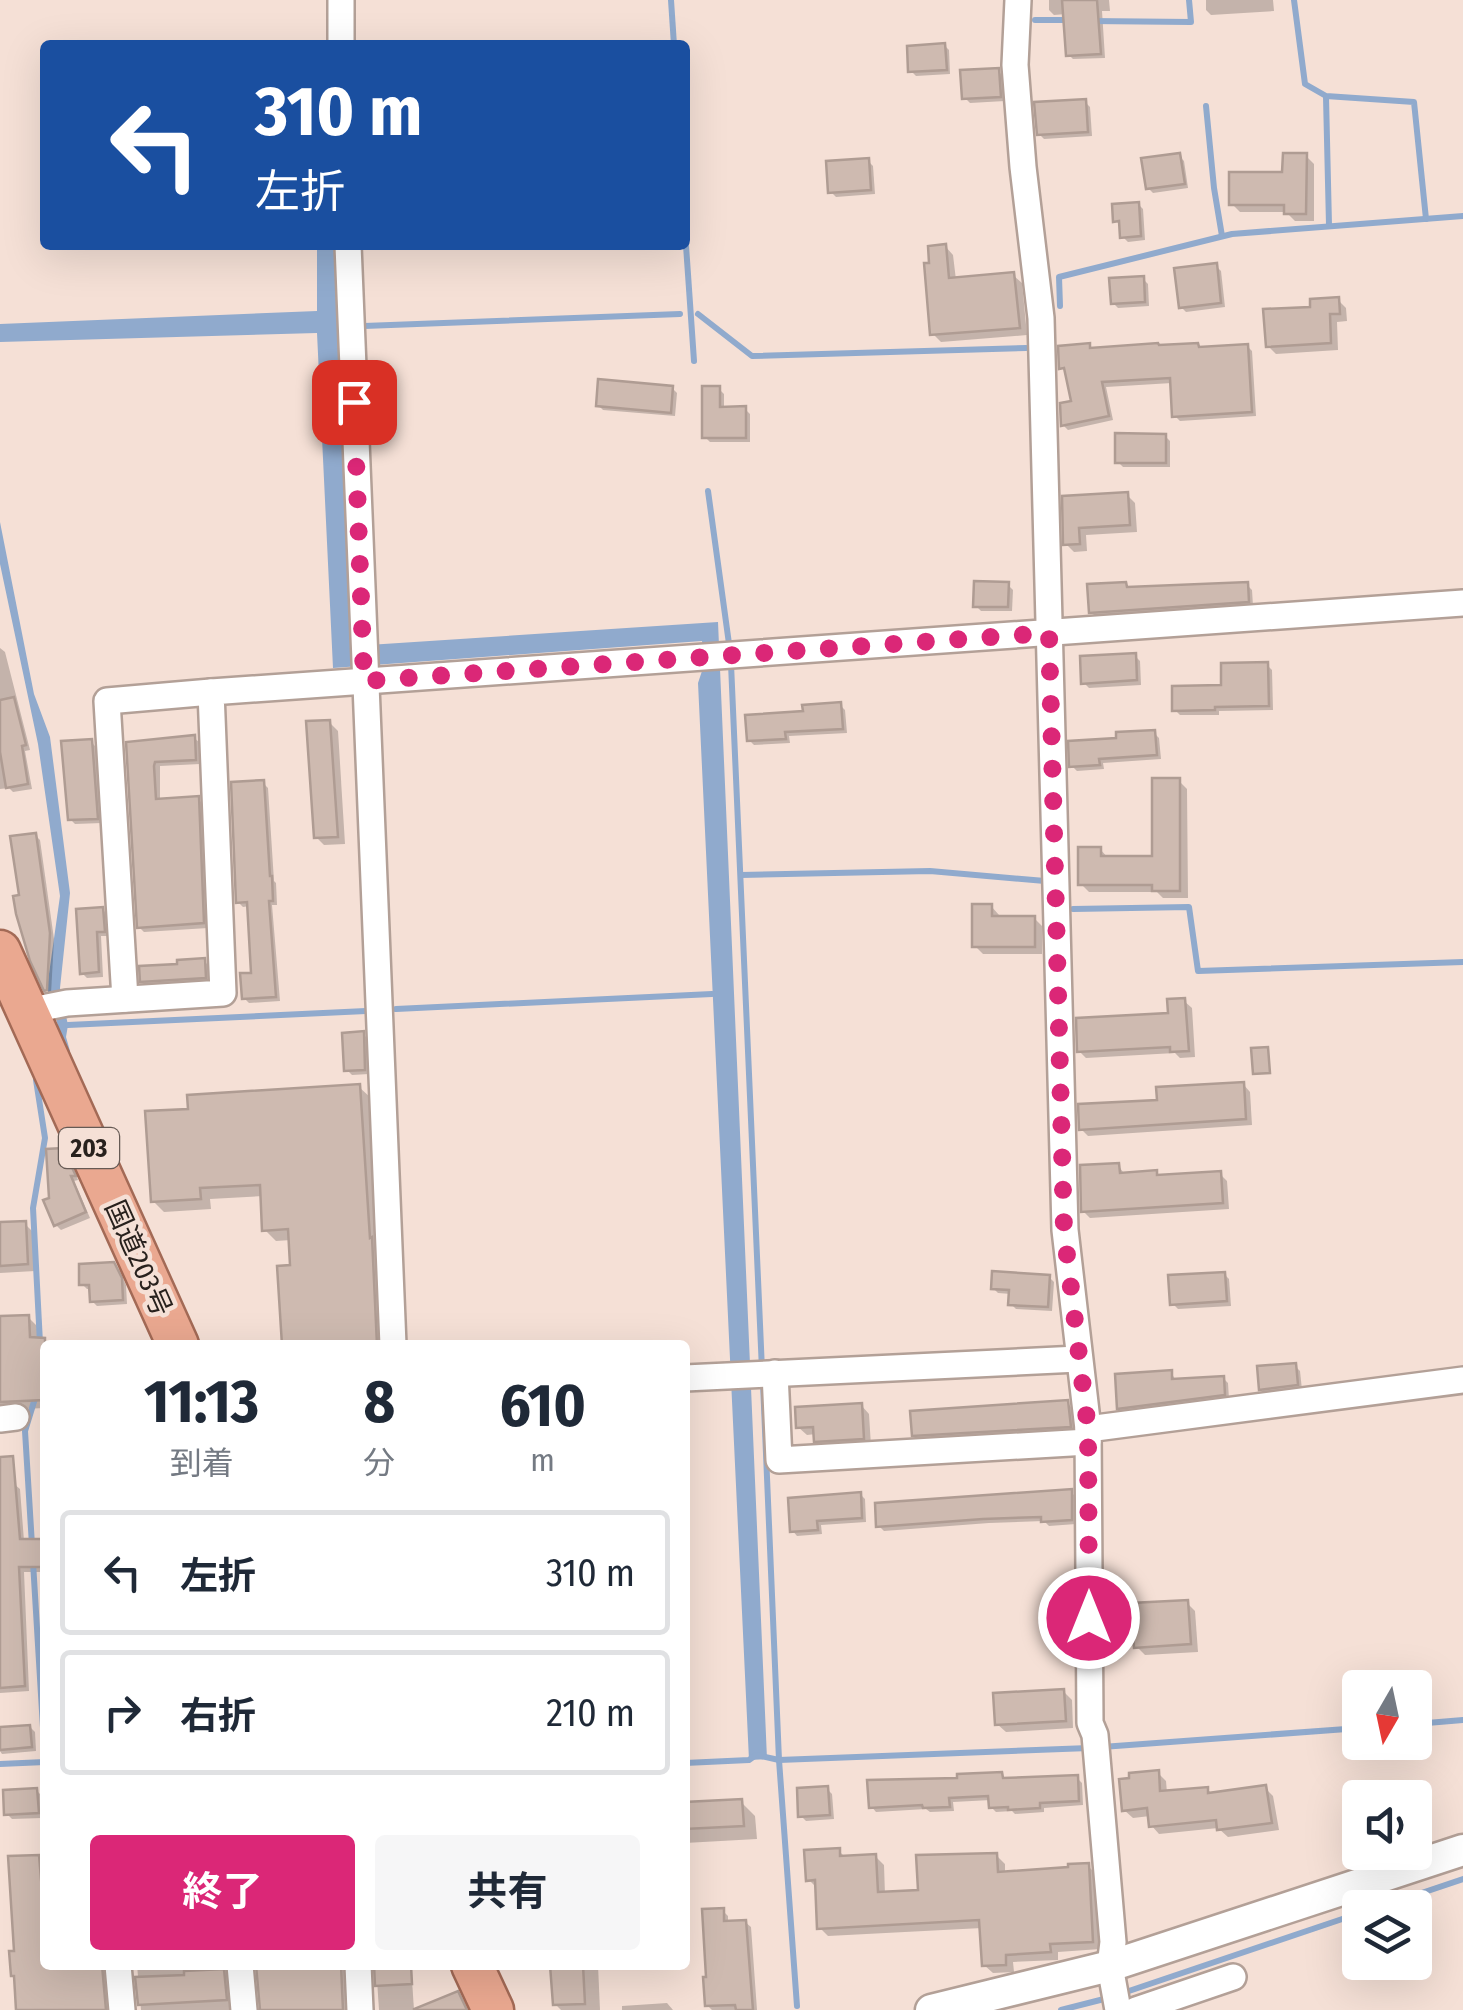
<!DOCTYPE html>
<html lang="ja">
<head>
<meta charset="utf-8">
<style>
  body { margin:0; font-family:"Fira Sans Condensed","Noto Sans JP",sans-serif; background:#f6f6f7; color:#1f2937; height:100vh; display:flex; flex-direction:column; font-size:38px; white-space:nowrap }
  * { box-sizing:border-box; margin:0 }
  p { font-size:32px; color:#747a83 }
  .icon { flex:none; width:55px; height:55px; fill:none; stroke:currentColor; stroke-width:2; stroke-linecap:round; stroke-linejoin:round }
  .map { position:relative; flex:1; overflow:hidden }
  .details { position:absolute; left:40px; top:1340px; width:650px; height:630px; display:flex; flex-direction:column; background:#fff; border-radius:10px; box-shadow:0 10px 40px #0002 }
  .details>* { flex:none }
  .top-card { position:absolute; left:40px; top:40px; width:650px; height:210px; border-radius:10px; box-shadow:0 10px 40px #0002; background:#1a4fa0; color:#fff; overflow:hidden }
  .needle { width:65px; rotate:189deg }
  .fabs { position:absolute; left:1342px; top:1670px; display:grid; gap:20px }
  .fabs a { display:grid; place-items:center; width:90px; height:90px; border-radius:10px; background:#fff; box-shadow:0 10px 40px #0002; font-size:50px }
  .pin { position:absolute; display:grid; place-items:center; width:85px; height:85px; color:#fff; margin:-42px; border-radius:20px; box-shadow:0 5px 15px #0006 }
  .me { position:absolute; width:110px; margin:-55px; rotate:0deg; stroke-linejoin:round; filter:drop-shadow(0 0 8px #0008) }
  .turn { display:flex; align-items:center; gap:35px; height:210px; padding:0 50px; font-size:45px }
  .turn .icon { width:130px; height:130px; stroke-width:2.5 }
  .turn b { display:block; font-size:70px; line-height:85px }
  .eta { display:flex; justify-content:space-evenly; align-items:center; height:170px; text-align:center }
  .eta b { font-size:60px; font-weight:700; line-height:70px }
  .button { display:flex; gap:20px; margin-top:auto; padding:20px 50px }
  .button a { flex:1; height:115px; border-radius:10px; background:#db2777; color:#fff; font-size:40px; font-weight:700; line-height:115px; text-align:center }
  .button a+a { background:#f6f6f7; color:#1f2937 }
  ul { padding:0; list-style:none }
  li { display:flex; align-items:center; gap:30px; height:125px; margin:0 20px 15px; padding:0 30px; border:5px solid #e0e1e3; border-radius:10px }
  li div { flex:1 }
  li b { display:block; font-size:38px }
  li em { font-style:normal }
  .map>svg:first-child { display:block }
</style>
</head>
<body>
<div class="map">
<svg width="1463" height="2010" viewBox="0 0 1463 2010">
  <rect width="100%" height="100%" fill="#f5e0d6"/>
  <!-- water -->
  <g fill="#90aacd">
    <polygon points="317,245 337,245 353,646 718,622 767,1759 749,1760 698,683 705,662 702,641 333,668 317,333 0,342 0,324 317,311"/>
    <polygon points="0,522 34,694 50,737 70,893 60,988 68,1025 66,1037 70,1051 65,1058 55,1040 58,1026 47,988 60,896 38,744 0,564"/>
  </g>
  <!-- shadow -->
  <g fill="#0003">
    <polygon points="1049,0 1109,0 1110,11 1102,11 1105,58 1073,59 1068,54 1066,14 1054,15 1049,10"/>
    <polygon points="1206,0 1273,0 1274,11 1211,15 1206,10"/>
    <polygon points="944,45 949,50 950,74 916,76 911,71"/>
    <polygon points="998,71 1003,76 1005,101 970,103 965,98"/>
    <polygon points="1085,102 1090,107 1092,136 1044,139 1039,134"/>
    <polygon points="1179,156 1184,161 1188,188 1153,193 1148,188"/>
    <polygon points="1306,156 1314,164 1314,221 1295,221 1286,212 1240,212 1232,204 1285,174"/>
    <polygon points="868,161 873,166 875,194 836,197 831,192"/>
    <polygon points="1138,204 1143,209 1145,240 1128,242 1123,237 1122,227 1116,221"/>
    <polygon points="945,246 953,255 956,280 1013,275 1022,283 1027,335 941,342 933,334"/>
    <polygon points="1216,266 1221,271 1225,307 1186,312 1181,307"/>
    <polygon points="1143,279 1148,284 1149,306 1118,308 1113,303"/>
    <polygon points="1338,300 1346,308 1347,321 1337,322 1338,350 1276,354 1268,346 1313,309"/>
    <polygon points="1089,346 1093,350 1247,346 1252,351 1256,416 1180,421 1175,416 1172,383 1106,387 1113,420 1068,430 1063,425 1074,403 1068,374 1062,368"/>
    <polygon points="672,388 677,393 675,416 603,410 598,405"/>
    <polygon points="719,389 724,394 724,409 745,409 750,414 750,442 710,442 705,437"/>
    <polygon points="1165,436 1170,441 1170,467 1123,467 1118,462"/>
    <polygon points="1127,495 1135,503 1137,532 1086,535 1087,551 1074,552 1066,544 1065,499"/>
    <polygon points="1125,584 1131,590 1247,585 1252,590 1253,606 1096,617 1091,612"/>
    <polygon points="1008,585 1013,590 1012,611 981,611 976,606"/>
    <polygon points="0,648 5,652 30,750 25,751 32,789 13,792 9,788 0,789"/>
    <polygon points="1135,656 1140,661 1141,685 1089,688 1084,683"/>
    <polygon points="1267,665 1272,670 1273,710 1219,711 1219,715 1180,715 1175,710"/>
    <polygon points="840,705 845,710 847,733 789,736 790,743 754,745 749,740 805,713"/>
    <polygon points="329,722 338,731 345,844 324,845 316,837"/>
    <polygon points="1154,733 1159,738 1161,759 1103,763 1104,769 1077,771 1072,766 1119,741"/>
    <polygon points="194,738 199,742 200,764 160,766 160,801 198,799 203,804 208,928 144,932 139,927 128,744"/>
    <polygon points="91,742 96,747 102,823 75,824 70,819"/>
    <polygon points="1179,781 1187,789 1188,898 1163,898 1157,892 1089,892 1081,884 1100,849 1109,859 1155,859"/>
    <polygon points="263,783 268,788 274,881 276,883 277,905 272,905 280,1001 249,1003 244,998 254,975 250,906 243,907 238,902"/>
    <polygon points="35,835 40,840 54,939 51,994 46,990 21,898"/>
    <polygon points="991,906 999,915 999,918 1034,918 1042,926 1042,954 983,954 975,946"/>
    <polygon points="102,909 107,914 108,936 101,936 103,977 87,978 82,973"/>
    <polygon points="204,961 209,966 210,982 148,986 143,981"/>
    <polygon points="1184,1001 1192,1008 1195,1057 1180,1058 1175,1053 1086,1058 1079,1051 1170,1016"/>
    <polygon points="363,1034 368,1039 369,1074 352,1075 347,1070"/>
    <polygon points="1243,1084 1250,1092 1252,1125 1088,1136 1081,1129 1160,1103"/>
    <polygon points="359,1087 371,1098 386,1345 285,1345 293,1267 291,1240 276,1241 265,1230 263,1196 210,1199 211,1209 164,1212 153,1201 190,1111"/>
    <polygon points="62,1151 68,1156 78,1180 74,1181 90,1218 61,1230 56,1225 51,1200"/>
    <polygon points="1118,1165 1125,1175 1156,1173 1160,1177 1220,1174 1227,1181 1229,1209 1090,1218 1083,1211"/>
    <polygon points="25,1224 33,1232 35,1271 0,1273 0,1225"/>
    <polygon points="114,1265 119,1270 126,1285 127,1304 97,1306 92,1301 91,1289 87,1289 82,1284"/>
    <polygon points="1224,1274 1229,1279 1231,1306 1178,1309 1173,1304"/>
    <polygon points="1049,1277 1054,1282 1052,1311 1016,1309 1011,1304 1011,1294 998,1293 993,1288"/>
    <polygon points="28,1317 37,1326 38,1352 45,1352 45,1408 0,1410 0,1319"/>
    <polygon points="149,1343 151,1345 114,1345 114,1344"/>
    <polygon points="1295,1366 1300,1371 1302,1390 1266,1394 1261,1389"/>
    <polygon points="1171,1372 1176,1381 1223,1378 1228,1383 1229,1399 1124,1413 1119,1408"/>
    <polygon points="1067,1403 1072,1408 1075,1431 919,1440 914,1435"/>
    <polygon points="861,1405 869,1414 871,1446 824,1449 816,1441 816,1434 807,1435 798,1427"/>
    <polygon points="0,1484 14,1484 20,1489 24,1541 45,1541 45,1572 24,1572 29,1691 0,1693"/>
    <polygon points="1071,1492 1076,1497 1076,1524 1049,1526 1044,1521 989,1523 884,1531 879,1526"/>
    <polygon points="860,1494 865,1499 866,1522 821,1525 822,1534 797,1536 792,1530"/>
    <polygon points="1187,1603 1195,1611 1198,1652 1145,1655 1137,1647"/>
    <polygon points="1063,1691 1072,1700 1073,1728 1006,1732 997,1724"/>
    <polygon points="30,1727 35,1732 36,1751 2,1754 0,1751 0,1730"/>
    <polygon points="1158,1773 1166,1781 1167,1793 1207,1789 1213,1795 1265,1788 1273,1796 1279,1830 1228,1837 1218,1828 1159,1834 1151,1825 1150,1816 1133,1818 1124,1810"/>
    <polygon points="1001,1774 1007,1780 1077,1778 1082,1783 1083,1805 1044,1808 1044,1812 1015,1814 1012,1811 996,1812 991,1807 991,1800 953,1802 954,1811 930,1812 926,1809 876,1812 871,1806 960,1780"/>
    <polygon points="827,1789 832,1794 834,1819 806,1821 801,1816"/>
    <polygon points="36,1790 41,1795 42,1818 12,1819 7,1814"/>
    <polygon points="741,1802 755,1816 757,1839 685,1843 685,1805"/>
    <polygon points="839,1851 846,1858 875,1856 884,1865 885,1895 920,1893 996,1855 1005,1864 1005,1874 1088,1866 1096,1874 1100,1949 1058,1952 1058,1960 1013,1962 1014,1972 993,1973 984,1965 982,1928 828,1936 820,1928 818,1889 809,1880"/>
    <polygon points="45,1857 45,1965 105,1965 109,2010 19,2010 17,1979 13,1975 17,1953 11,1858"/>
    <polygon points="723,1911 728,1916 728,1923 745,1922 751,1927 757,2010 712,2010 707,2005"/>
    <polygon points="137,1965 229,1965 228,1973 232,2010 141,2010"/>
    <polygon points="257,1965 339,1965 345,1972 347,2010 263,2010"/>
    <polygon points="376,1965 411,1965 414,2010 379,2010"/>
    <polygon points="553,1965 598,1965 600,2010 561,2010 555,2004"/>
    <polygon points="667,2003 673,2010 622,2010 622,2006"/>
  </g>
  <g fill="none" stroke-linecap="round" stroke-linejoin="round">
    <!-- stream -->
    <g stroke="#90aacd" stroke-width="6">
      <polyline points="671,0 674,45"/>
      <polyline points="1294,0 1305,84 1326,96 1414,102 1426,219"/>
      <polyline points="1035,20 1068,20"/>
      <polyline points="1090,21 1191,22 1189,0"/>
      <polyline points="1326,97 1329,225"/>
      <polyline points="1206,106 1214,188 1222,236"/>
      <polyline points="685,231 694,361"/>
      <polyline points="1060,306 1059,277 1232,234 1463,216"/>
      <polyline points="698,314 752,356 1026,348"/>
      <polyline points="364,326 680,314"/>
      <polyline points="708,491 730,651"/>
      <polyline points="731,664 762,1370"/>
      <polyline points="741,875 930,871 1045,881"/>
      <polyline points="1073,909 1189,907 1198,971 1463,962"/>
      <polyline points="396,1009 712,994"/>
      <polyline points="68,1025 366,1011"/>
      <polyline points="36,1080 45,1138 33,1208 40,1343"/>
      <polyline points="763,1383 779,1760 797,2006"/>
      <polyline points="32,1545 25,1431 36,1395"/>
      <polyline points="33,1562 45,1761"/>
      <polyline points="1415,1724 1463,1720"/>
      <polyline points="1102,1747 1360,1728"/>
      <polyline points="685,1763 749,1760 756,1755 779,1760 1089,1748"/>
      <polyline points="0,1764 45,1762"/>
      <polyline points="1377,1908 1463,1879"/>
      <polyline points="1120,1994 1360,1913"/>
      <polyline points="1061,2010 1108,1998"/>
    </g>
  </g>
  <!-- building -->
  <g fill="#cebab0" stroke="#af9c93" stroke-width="2.5">
    <polygon points="1062,0 1097,0 1101,54 1066,56"/>
    <polygon points="945,43 947,70 908,72 907,46"/>
    <polygon points="999,68 1001,97 962,99 960,70"/>
    <polygon points="1086,99 1088,132 1037,135 1034,102"/>
    <polygon points="1180,153 1185,184 1146,189 1141,158"/>
    <polygon points="1283,153 1307,153 1306,214 1284,214 1284,205 1229,205 1229,172 1282,172"/>
    <polygon points="869,158 871,190 828,193 826,161"/>
    <polygon points="1139,202 1141,236 1120,238 1119,221 1113,222 1112,204"/>
    <polygon points="946,244 949,278 1014,272 1020,328 930,335 924,263 929,263 928,246"/>
    <polygon points="1217,263 1221,303 1179,308 1174,268"/>
    <polygon points="1144,276 1145,302 1111,304 1109,278"/>
    <polygon points="1339,297 1340,314 1330,314 1331,343 1266,347 1263,309 1310,307 1310,299"/>
    <polygon points="1090,343 1090,348 1158,343 1159,345 1198,343 1199,347 1248,344 1252,412 1172,417 1170,378 1102,382 1109,416 1061,426 1060,403 1071,401 1064,368 1059,369 1058,346"/>
    <polygon points="598,379 673,386 671,413 596,406"/>
    <polygon points="702,386 720,386 720,407 746,406 746,438 702,438"/>
    <polygon points="1115,433 1166,434 1166,463 1115,463"/>
    <polygon points="1128,492 1130,525 1079,528 1080,544 1063,545 1062,496"/>
    <polygon points="974,581 1009,582 1008,607 973,607"/>
    <polygon points="1126,582 1127,587 1248,582 1249,602 1089,613 1087,584"/>
    <polygon points="1136,653 1137,680 1081,684 1080,656"/>
    <polygon points="1268,662 1269,706 1215,707 1215,710 1172,711 1172,686 1221,685 1221,663"/>
    <polygon points="14,697 26,745 22,746 28,784 6,788 0,752 0,700"/>
    <polygon points="841,702 843,729 785,732 786,739 747,741 745,715 803,711 802,705"/>
    <polygon points="330,720 338,837 314,838 306,721"/>
    <polygon points="1155,730 1157,755 1099,759 1100,765 1069,767 1068,741 1116,738 1116,732"/>
    <polygon points="195,735 196,760 155,762 154,766 156,799 199,796 204,923 137,928 126,742"/>
    <polygon points="92,739 98,819 68,820 61,741"/>
    <polygon points="1152,778 1180,778 1180,891 1152,891 1152,885 1078,885 1078,847 1101,847 1101,856 1152,856"/>
    <polygon points="264,780 270,876 272,876 273,901 269,901 276,997 242,999 240,973 251,973 247,902 236,903 231,782"/>
    <polygon points="36,833 50,933 47,990 44,991 30,961 16,914 13,896 19,895 10,836"/>
    <polygon points="972,904 992,904 992,916 1035,916 1035,947 972,947"/>
    <polygon points="103,907 105,932 97,932 99,972 80,974 76,909"/>
    <polygon points="205,958 206,978 140,982 139,966 177,964 177,960"/>
    <polygon points="1185,998 1189,1051 1170,1052 1170,1047 1077,1052 1076,1018 1168,1013 1167,999"/>
    <polygon points="364,1031 365,1070 344,1071 342,1033"/>
    <polygon points="1268,1047 1270,1073 1253,1074 1251,1048"/>
    <polygon points="1244,1082 1246,1119 1079,1130 1078,1104 1157,1100 1156,1087"/>
    <polygon points="360,1084 370,1238 372,1237 377,1345 282,1345 277,1266 290,1265 288,1229 262,1231 260,1185 200,1188 201,1199 151,1202 145,1111 188,1109 187,1095"/>
    <polygon points="63,1148 76,1176 71,1176 86,1212 54,1226 43,1200 49,1198 46,1149"/>
    <polygon points="1119,1163 1120,1173 1157,1170 1157,1175 1221,1171 1223,1203 1081,1212 1080,1165"/>
    <polygon points="26,1221 28,1264 0,1266 0,1222"/>
    <polygon points="114,1262 122,1278 123,1300 90,1302 89,1285 79,1285 79,1264"/>
    <polygon points="992,1271 1050,1275 1048,1307 1008,1305 1009,1290 991,1289"/>
    <polygon points="1225,1272 1227,1301 1170,1305 1168,1275"/>
    <polygon points="29,1315 30,1337 45,1338 45,1400 0,1402 0,1316"/>
    <polygon points="1296,1363 1298,1385 1259,1390 1257,1366"/>
    <polygon points="1172,1370 1172,1379 1224,1376 1225,1395 1117,1409 1115,1374"/>
    <polygon points="1068,1400 1071,1427 912,1436 910,1411"/>
    <polygon points="862,1403 864,1439 814,1442 813,1427 796,1428 795,1407"/>
    <polygon points="13,1456 20,1539 45,1539 45,1567 19,1567 25,1686 0,1688 0,1457"/>
    <polygon points="1072,1489 1072,1520 1041,1522 1041,1517 983,1519 876,1527 875,1503"/>
    <polygon points="861,1492 862,1518 817,1521 818,1530 790,1532 788,1498"/>
    <polygon points="1188,1600 1191,1644 1134,1648 1131,1603"/>
    <polygon points="1064,1689 1066,1721 995,1725 993,1693"/>
    <polygon points="30,1725 32,1747 0,1750 0,1727"/>
    <polygon points="1159,1770 1160,1791 1208,1787 1208,1793 1266,1785 1272,1823 1217,1830 1216,1820 1149,1827 1147,1808 1122,1811 1119,1779 1129,1778 1129,1773"/>
    <polygon points="1002,1772 1003,1778 1078,1775 1079,1801 1040,1803 1040,1808 1008,1810 1008,1807 989,1808 988,1796 949,1798 950,1807 923,1808 922,1805 869,1808 867,1780 957,1778 957,1774"/>
    <polygon points="828,1786 830,1815 798,1817 797,1788"/>
    <polygon points="37,1788 39,1813 4,1815 3,1790"/>
    <polygon points="742,1799 744,1826 685,1829 685,1802"/>
    <polygon points="840,1848 840,1856 876,1854 878,1892 918,1890 916,1855 997,1853 998,1872 1068,1867 1068,1864 1089,1863 1093,1942 1050,1944 1051,1952 1006,1955 1006,1965 982,1966 979,1920 817,1929 815,1880 806,1881 804,1850"/>
    <polygon points="39,1855 45,1927 45,1965 102,1965 106,2010 16,2010 14,1976 11,1976 9,1951 14,1951 8,1856"/>
    <polygon points="724,1908 724,1921 746,1920 753,2010 736,2010 735,2005 705,2006 703,1977 706,1977 702,1909"/>
    <polygon points="256,1965 282,1965 283,1968 341,1965 343,2010 260,2010"/>
    <polygon points="374,1965 411,1965 412,1984 375,1986"/>
    <polygon points="550,1965 583,1965 585,2004 553,2005"/>
    <polygon points="224,1969 227,2000 138,2005 135,1977 184,1975 184,1971"/>
    <polygon points="458,1991 467,2010 414,2010 414,2009"/>
  </g>
  <g fill="none" stroke-linecap="round" stroke-linejoin="round">
    <!-- minor casing -->
    <g stroke="#b3a097" stroke-width="30">
      <g id="minor">
        <polyline points="341,0 341,45"/>
        <polyline points="1018,0 1015,65 1023,167 1041,318 1065,1230 1088,1429 1090,1723 1095,1735 1113,1942 1110,1966 1118,2010"/>
        <polyline points="348,245 393,1345"/>
        <polyline points="125,999 107,701 211,692"/>
        <polyline points="27,1011 67,1003 223,993 211,692 1463,603"/>
        <polyline points="775,1373 779,1460 1088,1442"/>
        <polyline points="685,1378 1078,1359"/>
        <polyline points="0,1419 16,1417"/>
        <polyline points="1088,1429 1463,1380"/>
        <polyline points="118,1965 122,2010"/>
        <polyline points="240,1965 244,2010"/>
        <polyline points="358,1965 360,2010"/>
        <polyline points="1136,2010 1233,1977"/>
      </g>
    </g>
    <!-- tertiary casing -->
    <g stroke="#b3a097" stroke-width="35">
      <polyline id="tertiary" points="931,2010 1110,1966 1463,1850"/>
    </g>
    <!-- trunk casing -->
    <g stroke="#a36a56" stroke-width="45">
      <g id="trunk">
        <polyline points="0,951 178,1345"/>
        <polyline points="472,1965 493,2010"/>
      </g>
    </g>
    <!-- minor -->
    <use href="#minor" stroke="#fff" stroke-width="25"/>
    <!-- tertiary -->
    <use href="#tertiary" stroke="#fff" stroke-width="30"/>
    <!-- trunk -->
    <use href="#trunk" stroke="#eaa890" stroke-width="40"/>
  </g>
  <g fill="none" stroke-linecap="round" stroke-linejoin="round">
    <!-- route -->
    <polyline stroke="#db2777" stroke-width="18" stroke-dasharray="0 32.4" points="354,402 364,681 1049,633 1064,1230 1088,1429 1089,1618"/>
  </g>
  <g text-anchor="middle" stroke-width="9" stroke-linejoin="round" paint-order="stroke">
    <!-- shield labels -->
    <rect fill="#f5e0d6" stroke="#665a54" stroke-width="2.5" x="59" y="1128" width="60" height="40" rx="8"/>
    <g font-size="25" font-weight="bold" fill="#28211d">
      <text x="89" y="1157">203</text>
    </g>
    <!-- street labels -->
    <g font-size="28" fill="#28211d" stroke="#f5e0d6">
      <text transform="translate(139 1258) rotate(66)" y="10">国道203号</text>
    </g>
  </g>
</svg>
<div class="fabs">
<a><svg class="needle" viewBox="-14 -14 28 28"><path d="M0-13l5 13h-10z" fill="#e53935"/><path d="M0 13l5-13h-10z" fill="#747a83"/></svg></a>
<a><svg class="icon" aria-label="sound" viewBox="0 0 24 24"><path d="M4 9h4l5-4v14l-5-4H4zM17 9q2 3 0 6"/></svg></a>
<a><svg class="icon" aria-label="layers" viewBox="0 0 24 24"><path d="M12 4l9 5-9 5-9-5zM3 14l9 5 9-5"/></svg></a>
</div>
<div class="pin" style="left:354px;top:402px;background:#d93025"><svg class="icon" aria-label="arrive" viewBox="0 0 24 24"><path d="M6 21V4h12l-3 4 3 4H6"/></svg></div>
<svg class="me" style="left:1089px;top:1618px" viewBox="-20 -20 40 40"><circle r="17" fill="#db2777" stroke="#fff" stroke-width="3"/><path d="M0-11L8 9 0 5-8 9z" fill="#fff"/></svg>
<div class="top-card">
<div class="turn"><svg class="icon" aria-label="left" viewBox="0 0 24 24"><path d="M17 20v-9H6M10 6l-5 5 5 5"/></svg><div><b>310 m</b>左折</div></div>
</div>
<section class="details">
<div class="eta">
<div><b>11:13</b><p>到着</p></div>
<div><b>8</b><p>分</p></div>
<div><b>610</b><p>m</p></div>
</div>
<ul>
<li><svg class="icon" aria-label="left" viewBox="0 0 24 24"><path d="M17 20v-9H6M10 6l-5 5 5 5"/></svg><div><b>左折</b></div><em>310 m</em></li>
<li><svg class="icon" aria-label="right" viewBox="0 0 24 24"><path d="M7 20v-9h11M14 6l5 5-5 5"/></svg><div><b>右折</b></div><em>210 m</em></li>
</ul>
<div class="button"><a>終了</a><a>共有</a></div>
</section>
</div>
</body>
</html>
